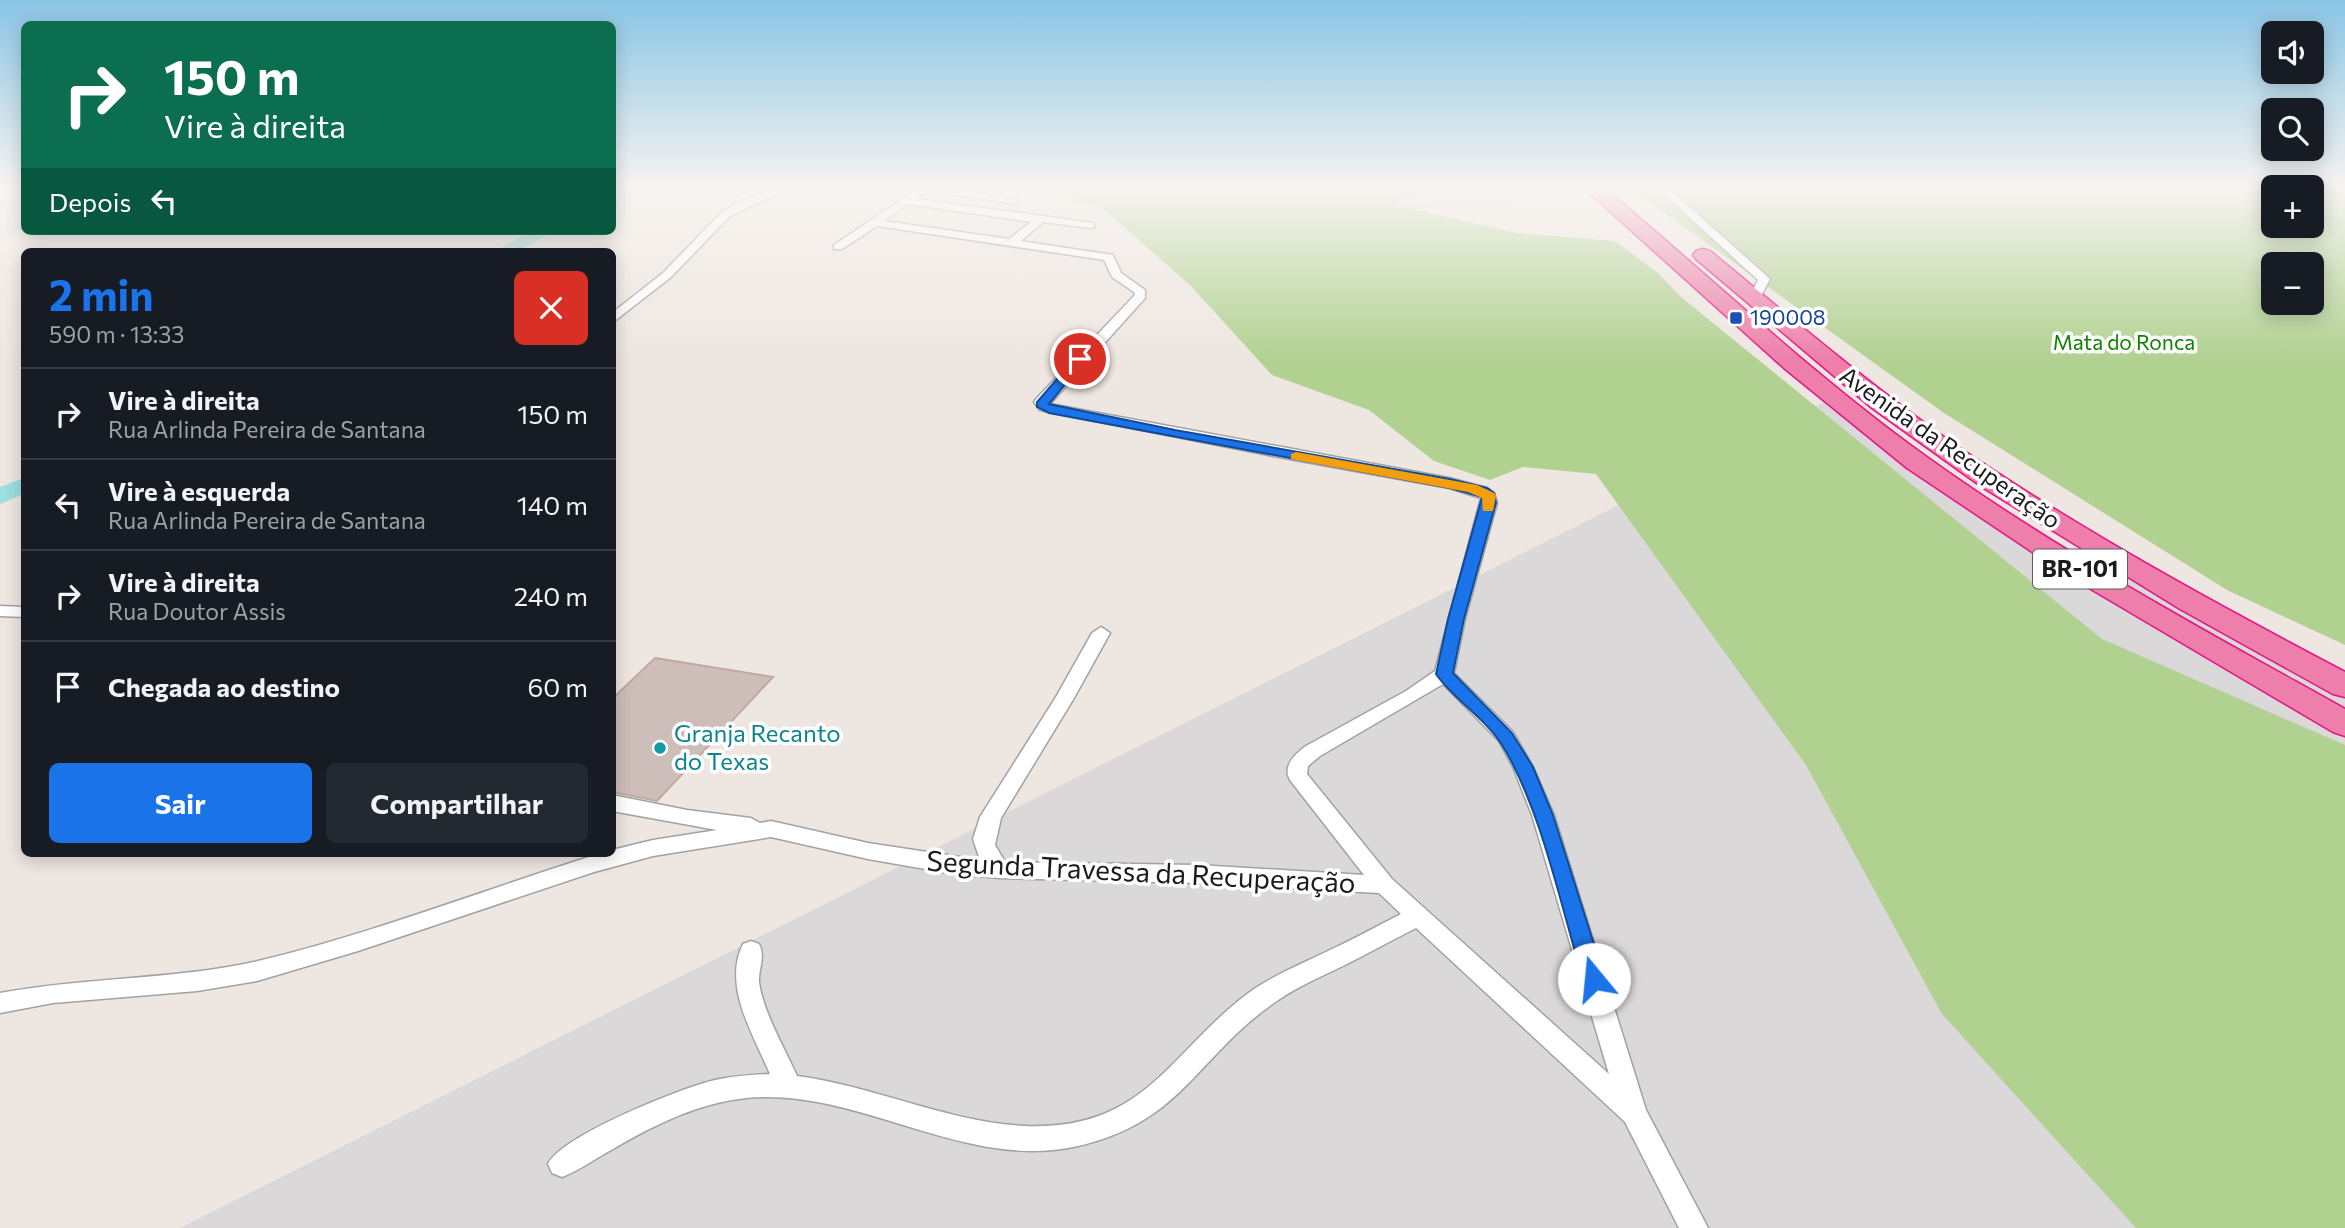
<!DOCTYPE html>
<html lang="pt">
<head>
<meta charset="utf-8">
<style>
  body { margin:0; font-family:Commissioner,sans-serif; background:#242831; color:#f1f3f6; height:100vh; display:flex; flex-direction:column; font-size:26px; white-space:nowrap }
  * { box-sizing:border-box; margin:0 }
  p { font-size:23px; color:#9ea1a6 }
  .icon { flex:none; width:38px; height:38px; fill:none; stroke:currentColor; stroke-width:2; stroke-linecap:round; stroke-linejoin:round }
  .map { position:relative; flex:1; overflow:hidden }
  .side { position:absolute; left:21px; top:248px; width:595px; height:609px; display:flex; flex-direction:column; background:#171b24; border-radius:10px; box-shadow:0 4px 18px #0003 }
  .side>* { flex:none }
  .guide { position:absolute; left:21px; top:21px; width:595px; height:214px; border-radius:10px; box-shadow:0 4px 18px #0003; background:#0b6e4f; color:#fff; overflow:hidden }
  .tools { position:absolute; left:2261px; top:21px; display:grid; gap:14px }
  .tools a { display:grid; place-items:center; width:63px; height:63px; border-radius:10px; background:#171b24; box-shadow:0 4px 18px #0003; font-size:35px }
  .pin { position:absolute; display:grid; place-items:center; width:60px; height:60px; color:#fff; margin:-30px; border:4px solid #fff; border-radius:50%; box-shadow:0 2px 7px #0007 }
  .me { position:absolute; width:77px; margin:-38px; rotate:343deg; stroke-linejoin:round; filter:drop-shadow(0 0 5px #0008) }
  .turn { display:flex; align-items:center; gap:24px; height:147px; padding:0 28px; font-size:32px }
  .turn .icon { width:91px; height:91px; stroke-width:2.5 }
  .turn b { display:block; font-size:49px; line-height:60px }
  .then { display:flex; align-items:center; height:66px; padding:0 28px; background:#0003; gap:14px; font-size:26px }
  .round { display:grid; place-items:center; flex:none; width:74px; height:74px; border-radius:10px; background:#242831 }
  .overview { display:flex; align-items:center; justify-content:space-between; height:119px; padding:0 28px }
  h1 { font-size:42px; font-weight:700; line-height:52px; color:#1a73e8 }
  .action { display:flex; gap:14px; margin-top:auto; padding:14px 28px }
  .action a { flex:1; height:80px; border-radius:10px; background:#1a73e8; color:#fff; font-size:28px; font-weight:700; line-height:80px; text-align:center }
  .action a+a { background:#242831; color:#f1f3f6 }
  ul { padding:0; list-style:none }
  li { display:flex; align-items:center; gap:21px; height:91px; padding:0 28px; border-top:2px solid #363941 }
  li div { flex:1 }
  li b { display:block; font-size:26px }
  li em { font-style:normal }
  .map>svg:first-child { display:block }
</style>
</head>
<body>
<div class="map">
<svg width="2345" height="1228" viewBox="0 0 2345 1228">
  <rect width="100%" height="100%" fill="#eee6e0"/>
  <!-- residential -->
  <polygon fill="#dad8d8" points="1828,400 1959,493 2121,574 2237,612 2345,670 2345,1228 180,1228"/>
  <!-- industrial -->
  <polygon fill="#e7d1e8" points="1360,188 1573,188 1584,196 1387,211"/>
  <!-- forest -->
  <g fill="#b1d191" fill-rule="evenodd">
    <polygon points="1028,188 1419,188 1396,205 1516,233 1615,241 1658,273 1681,297 2102,639 2345,745 2345,1228 2136,1228 1942,1014 1806,765 1596,474 1523,467 1490,480 1434,461 1369,410 1272,375 1191,286 1099,205 1072,204 1076,195"/>
    <path d="M1630,188h643v38h39v-38h33v457l-118,-55 -283,-177zM2273,264h39v39h-39z"/>
  </g>
  <g fill="none" stroke-linecap="round" stroke-linejoin="round">
    <!-- stream -->
    <g stroke="#9cdfe0" stroke-width="2.5">
      <polyline points="2240,188 2273,197"/>
      <polyline points="2312,207 2345,216"/>
    </g>
    <!-- river -->
    <g fill="#9cdfe0" fill-rule="evenodd">
      <polygon points="622,188 647,188 645,191 612,201 612,191"/>
      <polygon points="531,231 553,231 517,252 494,252"/>
      <polygon points="24,478 24,494 0,504 0,487"/>
    </g>
  </g>
  <!-- building -->
  <polygon fill="#cebeb9" stroke="#c1a9a1" stroke-width="2" points="655,658 773,677 657,801 612,792 612,699"/>
  <g fill="none" stroke-linecap="round" stroke-linejoin="round">
    <!-- street casing -->
    <g stroke="#a2a2a2" stroke-width="3">
      <g id="street">
        <polygon points="775,188 789,188 730,216 671,277 612,323 612,313 663,273 722,212 741,201"/>
        <path d="M919,188h30l71,13 -5,3 -86,-13 -13,8 178,24v4l-4,1 -47,-6 -22,19 92,14 8,18 24,17v8l-95,106 399,74 38,10 7,5 3,10 -32,116 -11,54 59,59 20,35 21,48 92,295 62,118h-29l-54,-106 -209,-194c-24,12 -47,25 -71,37 -25,12 -51,23 -74,40 -75,54 -91,118 -193,141 -114,26 -219,-59 -332,-48 -48,5 -92,27 -133,51 -17,9 -33,21 -51,28l-10,-4 -4,-9c13,-28 131,-75 163,-83 20,-5 39,-6 59,-7 -16,-38 -48,-88 -27,-130l8,-3 8,3c7,13 -1,25 0,38 4,30 26,67 38,94 77,10 150,46 228,50 123,5 145,-77 229,-137 24,-16 50,-26 76,-39 24,-11 47,-24 71,-36l-22,-21 -182,-10 -198,-5 -45,-4 -86,-15 -97,-22 -118,19 -59,16 -236,79 -101,30 -60,10 -144,12 -53,10v-20c85,-16 174,-13 258,-32 113,-27 223,-70 334,-105l20,-2v-4l41,-10 64,-10 -105,-19v-16l75,15 64,8 9,5 11,-2 97,22 112,17 -7,-21 7,-22 76,-120 36,-64 9,-6 9,6 -36,65 -73,120 -6,27 10,17 192,3 167,10 -74,-95c-8,-14 5,-26 16,-34l100,-55 29,-20 46,-173 -32,-10 -176,-32 -233,-46 -6,-8 2,-3 99,-104 -1,-3 -22,-15 -8,-17 -227,-34 -35,23h-8v-4zM908,204l123,18 -22,17 -125,-18zM1443,684l56,57 14,26 19,48 77,259 -217,-195 -85,-105 1,-8 12,-10z"/>
        <polygon points="1657,188 1668,188 1768,277 1770,279 1758,302 1748,299 1758,280"/>
        <polygon points="0,606 24,607 24,617 0,616"/>
      </g>
    </g>
    <!-- highway casing -->
    <g stroke="#e41586" stroke-width="3">
      <g id="highway">
        <path d="M1584,188h20c107,89 207,186 320,267 133,96 278,174 421,254v27l-12,-4 -271,-160 -155,-104 -123,-100z"/>
        <path d="M1703,249l7,2c79,65 157,132 241,191 126,86 259,159 394,230v25l-12,-3 -153,-85 -198,-122 -110,-79 -176,-149 -3,-4 3,-4z"/>
      </g>
    </g>
    <!-- street -->
    <use href="#street" fill="#fff" fill-rule="evenodd"/>
    <!-- highway -->
    <use href="#highway" fill="#ed7faa" fill-rule="evenodd"/>
  </g>
  <!-- sky -->
  <linearGradient id="sky" x2="0" y2="1"><stop stop-color="#89c5e5"/><stop offset="0.52" stop-color="#f7f4f1"/><stop offset="1" stop-color="#f7f4f1" stop-opacity="0"/></linearGradient>
  <rect width="2345" height="360" fill="url(#sky)"/>
  <!-- route -->
  <path fill="#1a73e8" stroke="#114b97" stroke-width="2" d="M1080,356l6,3 -37,45 126,26 275,49 37,9 7,5 2,10 -32,116 -11,54 59,60 21,34 20,48 52,164 -3,7 -8,2 -7,-2 -4,-7c-22,-72 -42,-171 -81,-234 -17,-27 -48,-45 -66,-71l12,-55 34,-122 -32,-9 -401,-75 -12,-6v-5l39,-45z"/>
  <!-- slow -->
  <polygon fill="#f59e0b" points="1296,452 1477,485 1494,493 1496,496 1493,511 1483,511 1482,498 1468,492 1291,459 1291,454"/>
  <!-- markers -->
  <rect fill="#1a4fb4" stroke="#fff" stroke-width="2.5" x="1729" y="311" width="14" height="14" rx="3.5"/>
  <circle fill="#0f9aa8" stroke="#fff" stroke-width="2.5" cx="660" cy="748" r="7"/>
  <g text-anchor="middle" stroke-width="7" stroke-linejoin="round" paint-order="stroke">
    <!-- far-transit labels -->
    <g font-size="21" fill="#164399" stroke="#fff" text-anchor="start">
      <text x="1750" y="325">190008</text>
    </g>
    <!-- far-park labels -->
    <g font-size="21" fill="#118102" stroke="#fff">
      <text x="2124" y="350">Mata do Ronca</text>
    </g>
    <!-- shield labels -->
    <rect fill="#fff" stroke="#5f5f5f" stroke-width="2" x="2033" y="549.5" width="94" height="39" rx="5"/>
    <g font-size="23" font-weight="bold" fill="#1b1b1b">
      <text x="2080" y="577">BR-101</text>
    </g>
    <!-- street labels -->
    <g font-size="24" fill="#1b1b1b" stroke="#fff">
      <text transform="translate(1950 448) rotate(35)" y="8">Avenida da Recuperação</text>
    </g>
    <!-- culture labels -->
    <g font-size="24" fill="#0d838f" stroke="#fff" text-anchor="start">
      <text x="674" y="742">Granja Recanto<tspan x="674" dy="28">do Texas</tspan></text>
    </g>
    <!-- near-street labels -->
    <g font-size="28" fill="#1b1b1b" stroke="#fff">
      <text transform="translate(1141 872) rotate(3)" y="10">Segunda Travessa da Recuperação</text>
    </g>
  </g>
</svg>
<div class="tools">
<a><svg class="icon" aria-label="sound" viewBox="0 0 24 24"><path d="M4 9h4l5-4v14l-5-4H4zM17 9q2 3 0 6"/></svg></a>
<a><svg class="icon" aria-label="search" viewBox="0 0 24 24"><circle cx="10" cy="10" r="6"/><path d="M15 15l6 6"/></svg></a>
<a>+</a>
<a>−</a>
</div>
<div class="pin" style="left:1080px;top:359px;background:#d93025"><svg class="icon" aria-label="arrive" viewBox="0 0 24 24"><path d="M6 21V4h12l-3 4 3 4H6"/></svg></div>
<svg class="me" style="left:1594px;top:979px" viewBox="-20 -20 40 40"><circle r="19" fill="#fff"/><path d="M0-13L10 11 0 6-10 11z" fill="#1a73e8"/></svg>
<div class="guide">
<div class="turn"><svg class="icon" aria-label="right" viewBox="0 0 24 24"><path d="M7 20v-9h11M14 6l5 5-5 5"/></svg><div><b>150 m</b>Vire à direita</div></div>
<div class="then">Depois<svg class="icon" aria-label="left" viewBox="0 0 24 24"><path d="M17 20v-9H6M10 6l-5 5 5 5"/></svg></div>
</div>
<section class="side">
<div class="overview"><div><h1>2 min</h1><p>590 m · 13:33</p></div><a class="round" style="background:#d93025;color:#fff"><svg class="icon" aria-label="close" viewBox="0 0 24 24"><path d="M6 6l12 12M18 6L6 18"/></svg></a></div>
<ul>
<li><svg class="icon" aria-label="right" viewBox="0 0 24 24"><path d="M7 20v-9h11M14 6l5 5-5 5"/></svg><div><b>Vire à direita</b><p>Rua Arlinda Pereira de Santana</p></div><em>150 m</em></li>
<li><svg class="icon" aria-label="left" viewBox="0 0 24 24"><path d="M17 20v-9H6M10 6l-5 5 5 5"/></svg><div><b>Vire à esquerda</b><p>Rua Arlinda Pereira de Santana</p></div><em>140 m</em></li>
<li><svg class="icon" aria-label="right" viewBox="0 0 24 24"><path d="M7 20v-9h11M14 6l5 5-5 5"/></svg><div><b>Vire à direita</b><p>Rua Doutor Assis</p></div><em>240 m</em></li>
<li><svg class="icon" aria-label="arrive" viewBox="0 0 24 24"><path d="M6 21V4h12l-3 4 3 4H6"/></svg><div><b>Chegada ao destino</b></div><em>60 m</em></li>
</ul>
<div class="action"><a>Sair</a><a>Compartilhar</a></div>
</section>
</div>
</body>
</html>
